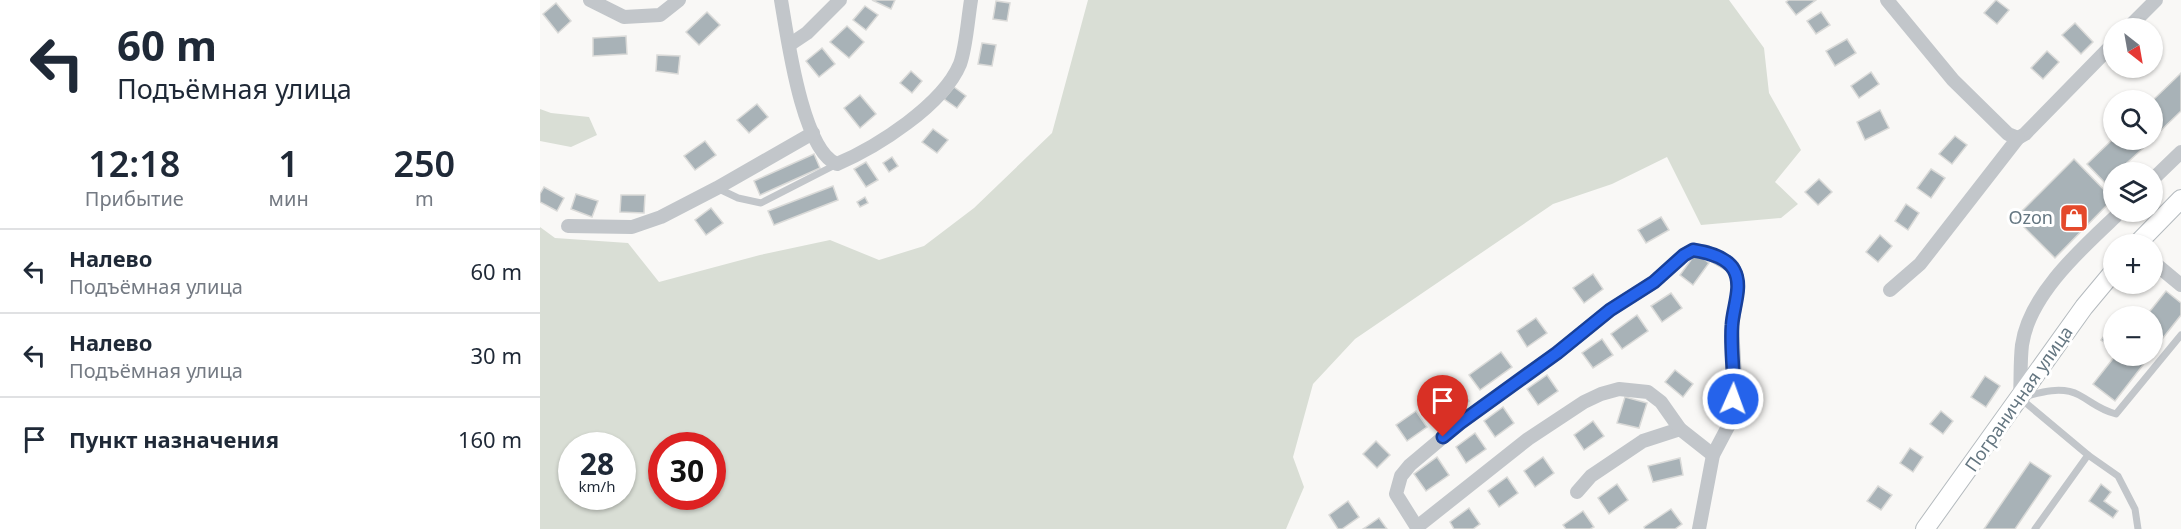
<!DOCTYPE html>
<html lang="ru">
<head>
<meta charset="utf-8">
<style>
  body { margin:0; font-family:"Noto Sans",sans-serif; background:#f6f6f7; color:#1f2937; height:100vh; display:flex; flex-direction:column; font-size:22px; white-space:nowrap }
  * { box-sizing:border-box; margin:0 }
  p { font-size:20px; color:#747a83 }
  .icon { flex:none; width:33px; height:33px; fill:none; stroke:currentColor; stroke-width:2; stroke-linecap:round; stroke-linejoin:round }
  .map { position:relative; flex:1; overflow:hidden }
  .side { display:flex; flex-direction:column; background:#fff; width:540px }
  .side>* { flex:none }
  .top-card { background:#fff; color:#1f2937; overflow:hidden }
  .needle { width:39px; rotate:149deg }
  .fabs { position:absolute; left:1563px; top:18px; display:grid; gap:12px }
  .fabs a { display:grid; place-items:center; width:60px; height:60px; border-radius:50%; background:#fff; box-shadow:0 2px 4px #0004; font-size:30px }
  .speed { position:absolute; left:18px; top:432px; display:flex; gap:12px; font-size:30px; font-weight:700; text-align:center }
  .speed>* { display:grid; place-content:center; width:78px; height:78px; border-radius:50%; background:#fff; box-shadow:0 2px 4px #0004; line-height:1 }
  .speed small { font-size:15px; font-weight:400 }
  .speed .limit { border:9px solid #d22; background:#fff; color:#111 }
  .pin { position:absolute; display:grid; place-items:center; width:51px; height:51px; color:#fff; margin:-62px -26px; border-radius:50% 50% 50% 0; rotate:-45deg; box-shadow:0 0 6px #0007 }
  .pin .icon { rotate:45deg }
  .me { position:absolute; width:66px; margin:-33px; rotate:2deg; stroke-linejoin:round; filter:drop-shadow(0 0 4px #0008) }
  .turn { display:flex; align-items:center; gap:21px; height:126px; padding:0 18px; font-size:27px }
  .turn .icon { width:78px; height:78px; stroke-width:2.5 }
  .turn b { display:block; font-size:42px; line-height:51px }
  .eta { display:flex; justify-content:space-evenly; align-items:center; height:102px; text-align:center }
  .eta b { font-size:36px; font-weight:600; line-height:42px }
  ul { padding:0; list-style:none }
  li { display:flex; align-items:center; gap:18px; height:84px; padding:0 18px; border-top:2px solid #e0e1e3 }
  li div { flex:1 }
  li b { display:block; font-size:22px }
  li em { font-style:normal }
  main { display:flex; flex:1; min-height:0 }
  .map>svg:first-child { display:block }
</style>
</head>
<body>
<main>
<section class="side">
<div class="top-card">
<div class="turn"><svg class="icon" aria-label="left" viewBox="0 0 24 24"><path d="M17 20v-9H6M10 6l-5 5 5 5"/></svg><div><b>60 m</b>Подъёмная улица</div></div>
</div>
<div class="eta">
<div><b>12:18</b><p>Прибытие</p></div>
<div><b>1</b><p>мин</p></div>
<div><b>250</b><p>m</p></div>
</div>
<ul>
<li><svg class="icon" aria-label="left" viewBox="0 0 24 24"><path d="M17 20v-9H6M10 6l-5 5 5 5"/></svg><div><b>Налево</b><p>Подъёмная улица</p></div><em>60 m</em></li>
<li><svg class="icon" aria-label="left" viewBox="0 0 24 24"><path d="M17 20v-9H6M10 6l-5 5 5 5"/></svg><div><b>Налево</b><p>Подъёмная улица</p></div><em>30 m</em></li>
<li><svg class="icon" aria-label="arrive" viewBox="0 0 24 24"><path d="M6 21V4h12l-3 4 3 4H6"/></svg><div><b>Пункт назначения</b></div><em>160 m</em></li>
</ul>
</section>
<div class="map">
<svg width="1641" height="529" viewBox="0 0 1641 529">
  <rect width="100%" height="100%" fill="#f9f8f6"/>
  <!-- green -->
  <g fill="#d9ded5" fill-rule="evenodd">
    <path d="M548,0h641l35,48 5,45 32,57 -26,32 23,22 -17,14 -80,7 -34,-68 -55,27 -59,20 -198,135 -42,45 -20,73 11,30 -18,42h-746v-302l15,11 73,5 31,39 101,-27 70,-15 49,20 45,-14 50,-38 78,-75zM32,446h50v50h-50zM122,446h50v50h-50z"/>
    <polygon points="0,109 11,113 49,117 57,135 31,147 0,141"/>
  </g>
  <!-- building -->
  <g fill="#a8b2b7" stroke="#dadad8" stroke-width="1.5">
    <polygon points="332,0 355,0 351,9"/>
    <polygon points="1249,0 1276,0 1256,15 1246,2"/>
    <polygon points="1456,0 1469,10 1457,24 1444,13"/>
    <polygon points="456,1 470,3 467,21 453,19"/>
    <polygon points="16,3 31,21 18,33 3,14"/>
    <polygon points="325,6 338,15 326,30 313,20"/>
    <polygon points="167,12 180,25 159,45 146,32"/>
    <polygon points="1281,12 1290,25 1276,34 1267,21"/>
    <polygon points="1535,23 1553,42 1541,54 1522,35"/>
    <polygon points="307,26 324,42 309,58 290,42"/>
    <polygon points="86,36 87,54 53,56 53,38"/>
    <polygon points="1307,39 1316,53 1295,66 1286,51"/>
    <polygon points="442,43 456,45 452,66 438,64"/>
    <polygon points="282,48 295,64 279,77 266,61"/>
    <polygon points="1507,51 1519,62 1503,79 1491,68"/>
    <polygon points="117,55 140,56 138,74 116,71"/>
    <polygon points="371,71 382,81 372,93 360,83"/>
    <polygon points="1331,72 1339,84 1319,98 1311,86"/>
    <polygon points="1641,73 1641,111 1612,139 1612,101"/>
    <polygon points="414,87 426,96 417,108 404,99"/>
    <polygon points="320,95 336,114 320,128 304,108"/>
    <polygon points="217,104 228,117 209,133 197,120"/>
    <polygon points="1340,110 1349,128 1325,140 1317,122"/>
    <polygon points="393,129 408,140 397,153 382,142"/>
    <polygon points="1415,136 1427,145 1412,164 1399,154"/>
    <polygon points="1574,138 1612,140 1577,172 1574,172 1574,176 1566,184 1547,164"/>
    <polygon points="165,141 176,155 155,170 144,156"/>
    <polygon points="274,154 280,168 220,195 214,181"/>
    <polygon points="352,157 358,166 349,172 343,163"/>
    <polygon points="1534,159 1573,199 1515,258 1475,218"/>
    <polygon points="326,162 338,180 326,187 314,169"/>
    <polygon points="1391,169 1405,178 1391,198 1377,188"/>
    <polygon points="1279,179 1292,192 1278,205 1265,192"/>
    <polygon points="293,186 298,200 234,225 228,211"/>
    <polygon points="4,187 24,198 17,211 0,202 0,194"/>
    <polygon points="36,194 58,201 52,217 31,209"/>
    <polygon points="81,195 105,195 104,213 80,212"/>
    <polygon points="325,197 328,203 320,207 317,202"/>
    <polygon points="1366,204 1379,213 1368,230 1355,221"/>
    <polygon points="171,208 183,223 166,235 155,220"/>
    <polygon points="1121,217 1129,230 1106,243 1098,230"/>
    <polygon points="1340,235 1352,246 1338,262 1326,252"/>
    <polygon points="1156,253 1169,263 1153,285 1140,275"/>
    <polygon points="1053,274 1063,289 1044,303 1033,288"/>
    <polygon points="1626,291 1641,303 1641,315 1612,352 1612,316 1606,316"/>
    <polygon points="1131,293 1142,308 1122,322 1111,306"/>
    <polygon points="1097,315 1108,331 1082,349 1071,334"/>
    <polygon points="996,318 1007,333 987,347 977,331"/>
    <polygon points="1569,329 1574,332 1574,336 1567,344 1561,340"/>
    <polygon points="1062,339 1073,355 1053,368 1042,353"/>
    <polygon points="961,352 972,367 940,390 929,375"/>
    <polygon points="1575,356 1610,356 1575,401 1553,384"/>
    <polygon points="1135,370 1153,384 1143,397 1125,382"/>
    <polygon points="1007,375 1018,391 998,405 987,389"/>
    <polygon points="1445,376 1460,386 1446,407 1431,397"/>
    <polygon points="918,385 929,401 909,415 898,399"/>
    <polygon points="1085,397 1107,403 1099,428 1077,423"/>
    <polygon points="963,407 974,423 955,437 944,421"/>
    <polygon points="876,411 887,427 867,441 856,425"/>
    <polygon points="1401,411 1413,421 1403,434 1390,424"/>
    <polygon points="1053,421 1064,436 1044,450 1034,435"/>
    <polygon points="935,433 946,449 926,463 916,447"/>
    <polygon points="836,441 850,455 837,468 823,454"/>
    <polygon points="1370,448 1383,457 1373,472 1360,463"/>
    <polygon points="897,457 909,475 886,491 874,474"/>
    <polygon points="1003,457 1014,473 995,487 984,471"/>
    <polygon points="1140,458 1143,475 1113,482 1108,466"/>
    <polygon points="1490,462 1511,476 1475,529 1444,529"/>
    <polygon points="967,477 978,493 959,507 948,491"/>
    <polygon points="1077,484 1088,500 1069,514 1058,498"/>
    <polygon points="1561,484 1571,492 1564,501 1578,511 1573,518 1549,501"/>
    <polygon points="1338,486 1352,495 1341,510 1327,501"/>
    <polygon points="808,501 819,517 802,529 798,529 789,515"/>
    <polygon points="929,508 940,524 933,529 914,529 910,522"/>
    <polygon points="1131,509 1142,524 1135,529 1105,529 1104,527"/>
    <polygon points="1043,511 1054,527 1050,529 1026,529 1023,525"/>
    <polygon points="839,518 847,529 823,529"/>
  </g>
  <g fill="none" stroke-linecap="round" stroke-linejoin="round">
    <!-- secondary casing -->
    <g stroke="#b4babe" stroke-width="20">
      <g id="secondary">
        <polyline points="1597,244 1641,199"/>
        <polyline points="1385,529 1544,307 1574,271"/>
      </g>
    </g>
    <!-- service -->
    <g stroke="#c2c6ca" stroke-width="7">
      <polyline points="177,188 198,198 221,203 297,164"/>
      <path d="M1484,397c17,-5 38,-11 55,-2 15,8 19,14 37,19l65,-79"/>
      <polyline points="1480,398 1548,455 1495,529"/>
      <polyline points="1548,455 1578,476 1595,509 1598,529"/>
    </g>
    <!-- minor -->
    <g stroke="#c2c6ca" stroke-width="14">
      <polyline points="50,0 84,17 120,15 139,0"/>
      <path d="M241,0c6,34 21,151 56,164 40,-17 106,-59 123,-100 6,-16 8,-46 11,-64"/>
      <polyline points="1347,0 1413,80 1468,134 1478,138 1485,134 1574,43"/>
      <polyline points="1588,28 1616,0"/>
      <polyline points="249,45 267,33 300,0"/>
      <polyline points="1612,180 1641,152"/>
      <polyline points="28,226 92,227 121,217 177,188 273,133"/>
      <polyline points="1612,261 1641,285"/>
      <polyline points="1350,290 1380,264 1478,138"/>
      <path d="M1480,396c1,-17 0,-34 2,-51 7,-50 59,-96 94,-129"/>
      <polyline points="1037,492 1051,476 1103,441 1140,429"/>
      <polyline points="877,527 988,439 1044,402 1061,394 1079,389 1108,392 1121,402 1140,429 1173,455"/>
      <polyline points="878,529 856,494 861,476 870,465 920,423 1017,353 1070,310 1114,282 1144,255 1153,250 1167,252 1193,267 1197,277 1198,289 1192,326 1195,378 1191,421 1173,455 1159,529"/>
    </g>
    <!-- secondary -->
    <use href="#secondary" stroke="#fff" stroke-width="18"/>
  </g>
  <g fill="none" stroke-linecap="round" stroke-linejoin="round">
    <!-- route casing -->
    <g stroke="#184099" stroke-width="15">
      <path id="route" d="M903,437l17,-14 97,-70 53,-43 44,-28 30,-27 9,-5c13,2 34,7 41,20 9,16 -1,37 -2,55 -2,24 3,49 1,74"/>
    </g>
    <!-- route -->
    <use href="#route" stroke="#2563eb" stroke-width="10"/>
  </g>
  <!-- icons -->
  <defs>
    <g id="shop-square" transform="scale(1.5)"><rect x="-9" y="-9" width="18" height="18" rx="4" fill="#e4492b" stroke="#fff"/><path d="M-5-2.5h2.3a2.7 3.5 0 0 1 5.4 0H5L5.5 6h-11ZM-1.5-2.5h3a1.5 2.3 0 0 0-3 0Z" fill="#fff"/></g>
  </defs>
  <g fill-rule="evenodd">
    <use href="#shop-square" x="1534" y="218"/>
  </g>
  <g text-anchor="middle" stroke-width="6" stroke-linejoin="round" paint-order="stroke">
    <!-- poi labels -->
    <g font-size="18" fill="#647681" stroke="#fff" text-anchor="end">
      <text x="1513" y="224">Ozon</text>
    </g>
    <!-- street labels -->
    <g font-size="18" fill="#647681" stroke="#fff">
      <text transform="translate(1479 399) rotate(-55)" y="6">Пограничная улица</text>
    </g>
  </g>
</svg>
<div class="fabs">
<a><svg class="needle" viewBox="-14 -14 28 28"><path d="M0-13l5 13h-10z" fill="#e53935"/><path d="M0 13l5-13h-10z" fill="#747a83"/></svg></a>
<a><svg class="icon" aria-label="search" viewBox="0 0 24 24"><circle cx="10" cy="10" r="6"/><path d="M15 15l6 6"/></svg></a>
<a><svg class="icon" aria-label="layers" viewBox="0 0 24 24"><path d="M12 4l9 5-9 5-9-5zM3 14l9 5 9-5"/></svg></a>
<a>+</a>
<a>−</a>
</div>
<div class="speed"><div>28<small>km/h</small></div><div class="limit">30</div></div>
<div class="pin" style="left:903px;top:437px;background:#d93025"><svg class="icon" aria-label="arrive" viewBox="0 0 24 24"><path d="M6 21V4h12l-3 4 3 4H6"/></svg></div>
<svg class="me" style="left:1193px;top:399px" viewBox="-20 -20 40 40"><circle r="17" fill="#2563eb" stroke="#fff" stroke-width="3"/><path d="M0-11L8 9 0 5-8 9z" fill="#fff"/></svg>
</div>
</main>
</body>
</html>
